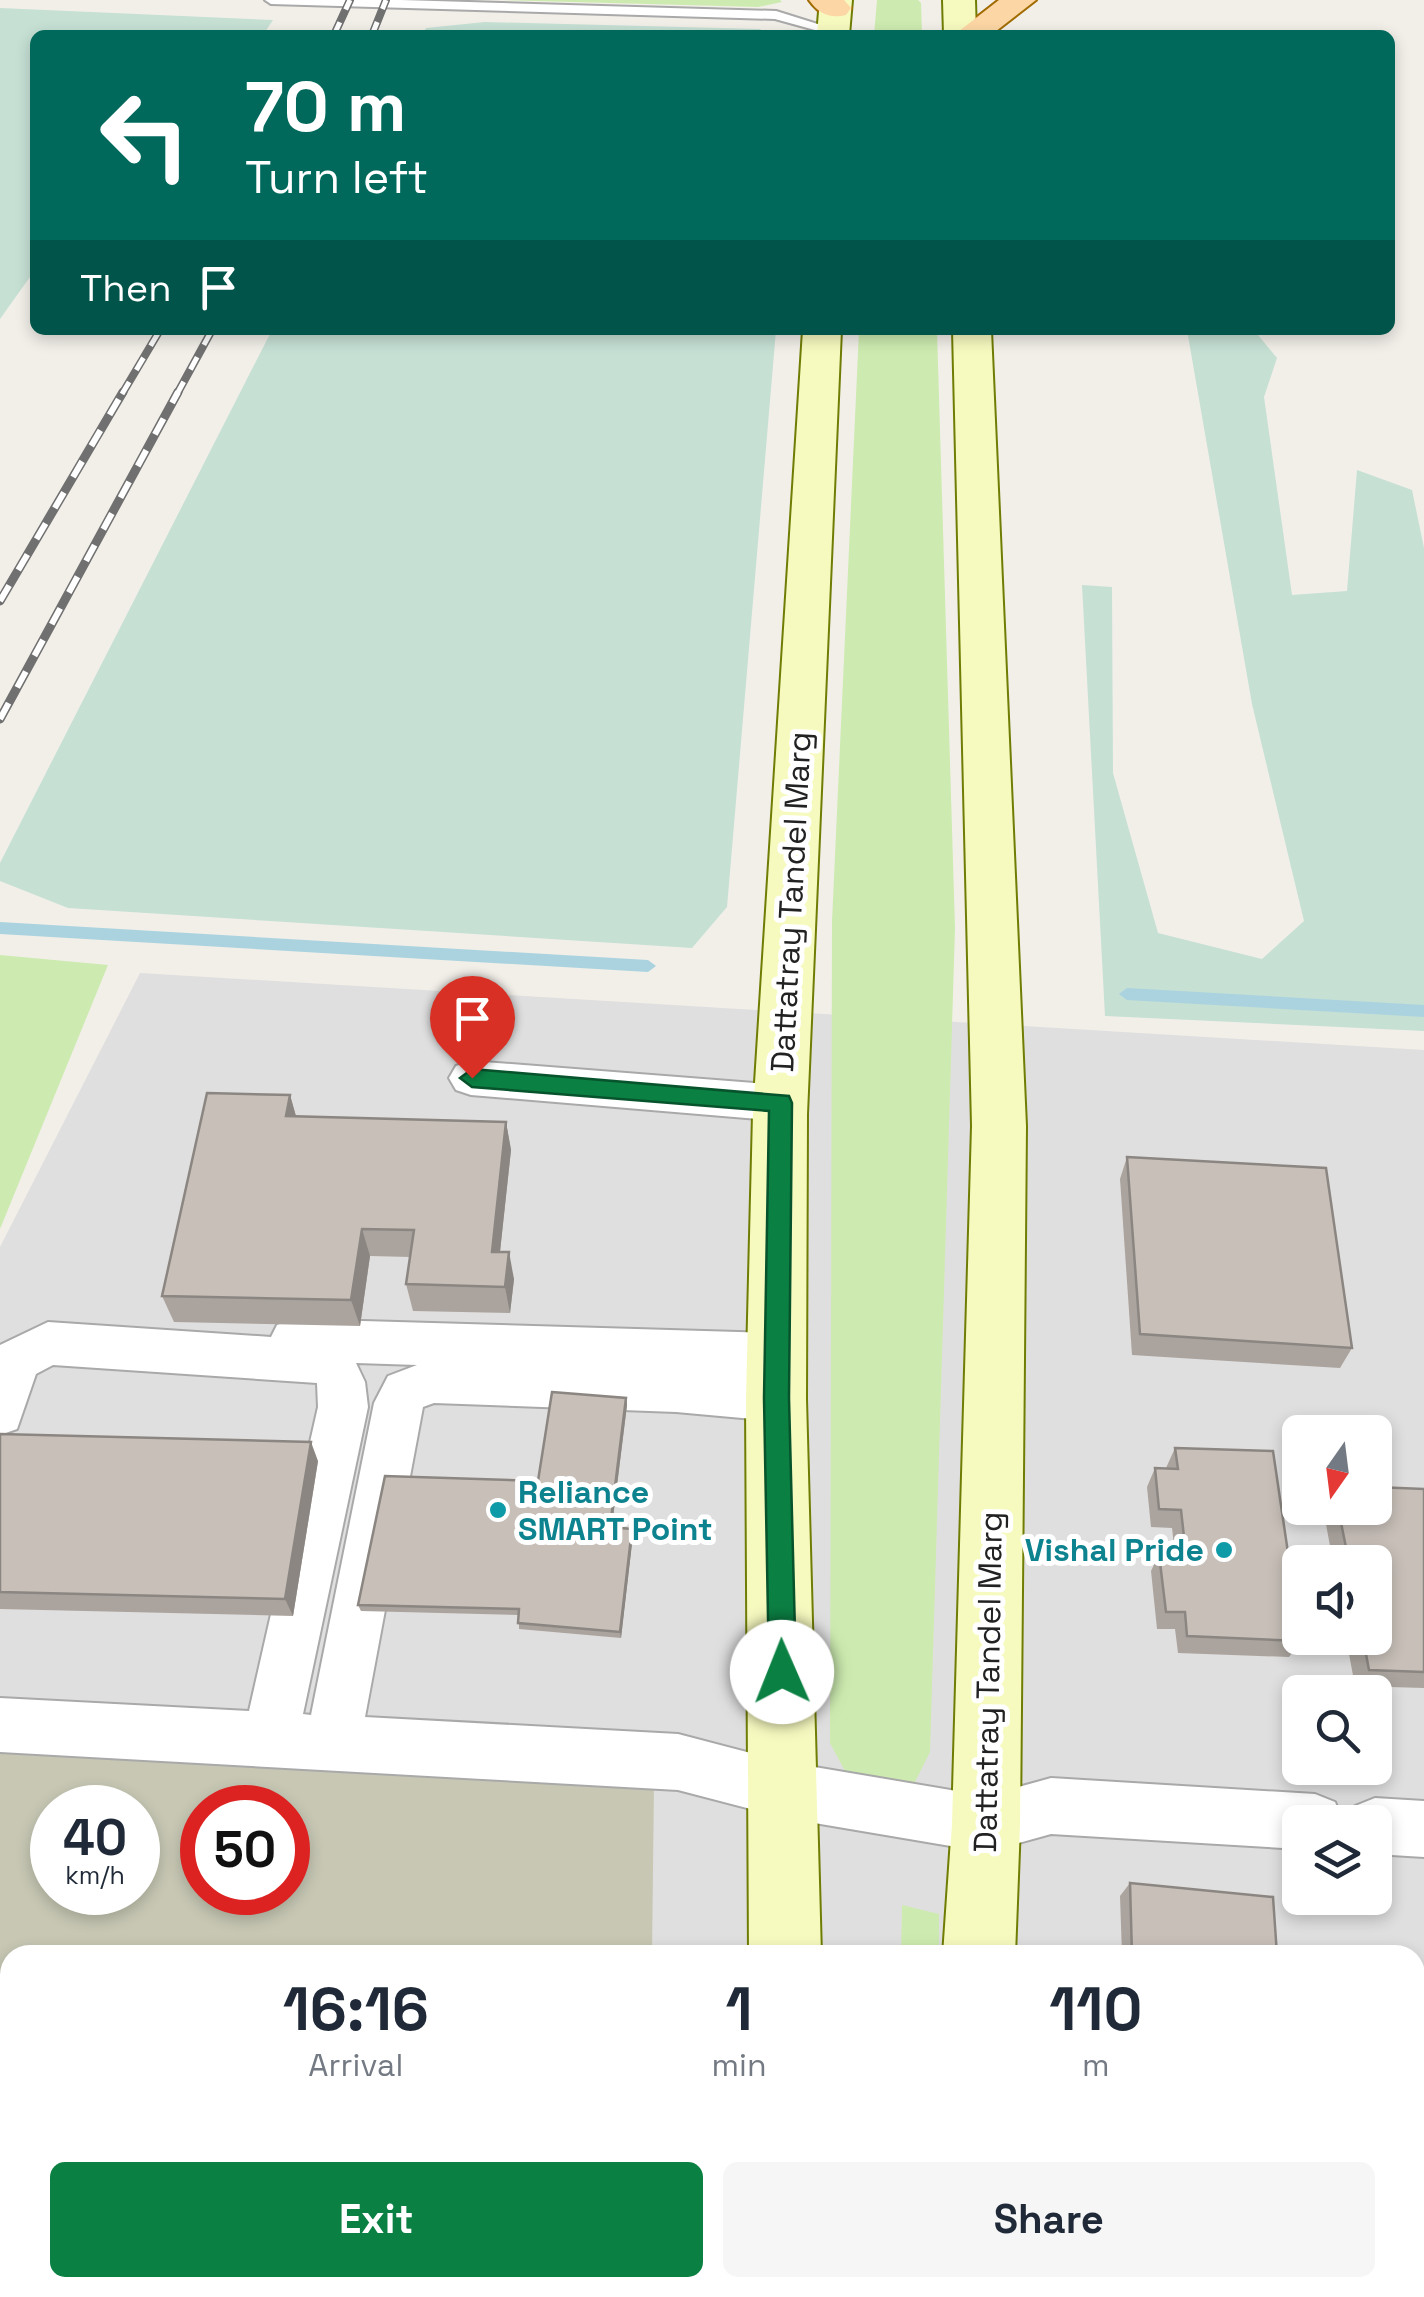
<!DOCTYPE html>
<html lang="en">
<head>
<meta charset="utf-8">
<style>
  body { margin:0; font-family:"Space Grotesk",sans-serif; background:#f6f6f7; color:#1f2937; height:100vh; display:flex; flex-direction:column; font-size:38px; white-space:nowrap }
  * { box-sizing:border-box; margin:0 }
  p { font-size:32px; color:#747a83 }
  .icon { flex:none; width:55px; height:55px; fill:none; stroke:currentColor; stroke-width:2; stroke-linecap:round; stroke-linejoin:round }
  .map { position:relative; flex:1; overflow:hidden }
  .details { position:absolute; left:0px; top:1945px; width:1425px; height:352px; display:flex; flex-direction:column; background:#fff; border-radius:30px 30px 0 0; box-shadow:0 5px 15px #0003 }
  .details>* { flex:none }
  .hud { position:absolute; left:30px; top:30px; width:1365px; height:305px; border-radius:15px; box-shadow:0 5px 15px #0003; background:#00695c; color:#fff; overflow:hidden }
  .needle { width:65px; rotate:194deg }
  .controls { position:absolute; left:1282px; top:1415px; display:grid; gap:20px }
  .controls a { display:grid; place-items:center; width:110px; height:110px; border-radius:15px; background:#fff; box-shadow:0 5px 15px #0003; font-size:50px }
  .speed { position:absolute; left:30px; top:1785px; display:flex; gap:20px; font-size:50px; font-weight:700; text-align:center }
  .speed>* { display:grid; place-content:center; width:130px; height:130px; border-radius:50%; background:#fff; box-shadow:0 5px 15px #0003; line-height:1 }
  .speed small { font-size:25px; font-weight:400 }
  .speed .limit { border:15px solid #d22; background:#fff; color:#111 }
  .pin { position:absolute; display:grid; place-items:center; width:85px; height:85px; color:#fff; margin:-102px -42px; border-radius:50% 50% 50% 0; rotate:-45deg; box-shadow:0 0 10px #0007 }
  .pin .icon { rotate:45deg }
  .me { position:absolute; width:110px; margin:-55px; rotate:359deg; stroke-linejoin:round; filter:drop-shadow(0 0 8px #0008) }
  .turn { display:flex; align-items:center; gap:35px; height:210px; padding:0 50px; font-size:45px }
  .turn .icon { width:130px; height:130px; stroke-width:2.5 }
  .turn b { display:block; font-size:70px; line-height:85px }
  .then { display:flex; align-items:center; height:95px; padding:0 50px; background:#0003; gap:20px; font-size:38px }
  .eta { display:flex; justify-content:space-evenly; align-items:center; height:170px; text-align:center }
  .eta b { font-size:60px; font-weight:800; line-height:70px }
  .primary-button { display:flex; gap:20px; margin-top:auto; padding:20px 50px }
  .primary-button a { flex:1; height:115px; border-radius:15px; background:#0b8043; color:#fff; font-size:40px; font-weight:800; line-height:115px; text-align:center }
  .primary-button a+a { background:#f6f6f7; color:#1f2937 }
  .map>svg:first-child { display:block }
</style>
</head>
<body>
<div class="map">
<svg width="1424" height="2297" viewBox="0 0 1424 2297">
  <rect width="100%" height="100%" fill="#f2efe9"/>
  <!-- residential -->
  <path fill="#e0dfdf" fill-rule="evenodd" d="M140,973l1284,77v1247h-1424v-1050zM1300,1432h75v76h-75zM1300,1562h75v76h-75zM1300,1692h75v76h-75zM52,1808h86v84h-86zM202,1808h86v84h-86zM1300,1822h75v76h-75zM10,1955h1405v333h-1405z"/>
  <!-- construction -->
  <path fill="#c7c7b4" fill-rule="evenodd" d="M0,1743l654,39 -2,173h-642v333h83l-2,9h-91zM52,1808h86v84h-86zM202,1808h86v84h-86z"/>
  <!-- grass -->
  <g fill="#cdebb0">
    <polygon points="503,0 780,0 782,2 758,7"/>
    <polygon points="877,0 918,0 921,3 922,35 874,35"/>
    <polygon points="859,330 937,330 955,928 930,1752 912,1788 853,1786 830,1743 832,921"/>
    <polygon points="0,955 108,965 0,1229"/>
    <polygon points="902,1905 939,1914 939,1955 901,1955"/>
  </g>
  <!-- wetland -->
  <g fill="#c6e0d4">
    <polygon points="0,8 273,20 263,35 35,35 35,270 0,319"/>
    <polygon points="485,22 760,29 769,35 422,35 426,28"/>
    <polygon points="272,330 776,330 727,907 692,948 68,908 0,881 0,863"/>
    <polygon points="1187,330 1254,330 1277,358 1264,397 1292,595 1347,591 1357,470 1412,490 1424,548 1424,1031 1105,1016 1082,585 1112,587 1113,773 1158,933 1262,959 1304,921 1252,704"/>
  </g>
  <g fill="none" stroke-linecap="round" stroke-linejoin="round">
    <!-- stream -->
    <g fill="#aad3df" fill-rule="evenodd">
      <polygon points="0,922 648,960 656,966 648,972 0,934"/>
      <polygon points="1127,988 1424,1005 1424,1017 1127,1000 1119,994"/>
    </g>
    <!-- service casing -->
    <g stroke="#a9a9a9" stroke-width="4">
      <polygon id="service" points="265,0 401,0 776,11 840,31 833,35 775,19 271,4"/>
    </g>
    <!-- minor casing -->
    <g stroke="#a9a9a9" stroke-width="4">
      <g id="minor">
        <polygon points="471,1061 781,1085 797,1090 803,1103 797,1116 781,1121 471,1095 456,1090 449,1078 456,1066"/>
        <path d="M294,1319l482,14 17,6 7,15 -7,15 -17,6h-26l43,8 8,16 -8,16 -17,6 -100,-9 -242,-9 -11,4 -58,310 313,17 107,28 201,34 65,-18 264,16 20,8 8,20h-43v27l-249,-15 -65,18 -201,-34 -107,-28 -678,-38v-54l249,13 69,-304 -1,-24 -264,-18 -17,9 -19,55 -17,6v-90l48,-23 223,15 6,-12zM356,1363l61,2 -29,11 -14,27 -63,312 -8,-1 65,-307 -3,-25z"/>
        <polygon points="1375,1798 1424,1801 1424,1857 1375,1854 1375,1822 1348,1822 1355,1806"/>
      </g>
    </g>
    <!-- secondary casing -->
    <g stroke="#707d05" stroke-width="4">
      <g id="secondary">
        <polygon points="820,0 852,0 849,35 817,35"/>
        <polygon points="943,0 975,0 976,35 944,35"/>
        <polygon points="803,330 841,330 807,1114 806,1399 821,1955 749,1955 746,1399 753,1114"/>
        <polygon points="953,330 991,330 1026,1126 1020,1824 1015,1955 943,1955 952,1824 972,1126"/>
        <rect x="759" y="2288" width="78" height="9"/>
        <rect x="925" y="2288" width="78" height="9"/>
      </g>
    </g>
    <!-- primary casing -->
    <g stroke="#a06b00" stroke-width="4">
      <g id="primary">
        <path d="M809,0h35l7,8 -5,7c-16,4 -27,-1 -37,-15z"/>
        <polygon points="999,0 1036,0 991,35 954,35"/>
      </g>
    </g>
    <!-- service -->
    <use href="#service" fill="#fff" fill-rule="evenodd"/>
    <!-- minor -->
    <use href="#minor" fill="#fff" fill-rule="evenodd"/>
    <!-- secondary -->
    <use href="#secondary" fill="#f7fabf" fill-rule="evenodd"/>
    <!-- primary -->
    <use href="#primary" fill="#fcd6a4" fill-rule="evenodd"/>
    <!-- rail-far1 casing -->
    <g stroke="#707070" stroke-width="8">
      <g id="rail-far1">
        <polyline points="334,35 350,0"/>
        <polyline points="372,35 386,0"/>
        <polyline points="122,394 160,330"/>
        <polyline points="177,394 212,330"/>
      </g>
    </g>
    <!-- rail casing -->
    <g stroke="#707070" stroke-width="9">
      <g id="rail">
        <polyline points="0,601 123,392"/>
        <polyline points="0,719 178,392"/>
      </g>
    </g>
    <!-- rail-far1 -->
    <use href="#rail-far1" stroke="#fff" stroke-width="5" stroke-dasharray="14" stroke-linecap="butt"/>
    <!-- rail -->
    <use href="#rail" stroke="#fff" stroke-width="6" stroke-dasharray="18" stroke-linecap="butt"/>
  </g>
  <!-- wall -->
  <g fill="#aba49e">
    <polygon points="290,1095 296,1117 506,1122 511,1150 500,1252 514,1279 510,1313 413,1311 406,1284 410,1257 370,1256 360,1326 174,1322 162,1296"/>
    <polygon points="1127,1157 1352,1348 1340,1368 1132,1355 1120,1179"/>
    <polygon points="626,1398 627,1405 612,1527 633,1535 621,1638 519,1629 519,1615 361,1611 358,1605 538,1481"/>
    <polygon points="0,1434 318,1461 293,1616 0,1609"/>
    <polygon points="1175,1448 1301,1641 1289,1657 1178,1653 1175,1629 1157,1629 1151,1571 1159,1554 1175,1554 1172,1528 1151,1527 1147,1487 1155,1468 1166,1468"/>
    <polygon points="1424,1489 1424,1688 1355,1686 1346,1638 1375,1638 1375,1562 1333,1562 1323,1508 1375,1508"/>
    <polygon points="1130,1883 1277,1955 1122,1955 1120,1896"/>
  </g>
  <!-- shaded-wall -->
  <g fill="#8b8681">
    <polygon points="290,1095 298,1123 286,1116"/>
    <polygon points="506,1122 511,1150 497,1279 492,1252"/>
    <polygon points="362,1229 370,1256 360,1326 351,1300"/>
    <polygon points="509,1252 514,1279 510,1313 505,1287"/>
    <polygon points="626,1398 627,1405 611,1533 610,1527"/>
    <polygon points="311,1442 318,1461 293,1616 285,1599"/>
    <polygon points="632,1529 633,1535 621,1638 620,1632"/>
  </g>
  <!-- building -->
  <g fill="#c7bfb8" stroke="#8b8681" stroke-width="2.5">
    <polygon points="207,1093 290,1095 286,1116 506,1122 492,1252 509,1252 505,1287 406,1284 414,1230 362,1229 351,1300 162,1296"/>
    <polygon points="1127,1157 1326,1168 1352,1348 1140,1334"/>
    <polygon points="552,1392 626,1398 610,1527 632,1529 620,1632 518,1623 519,1609 358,1605 385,1476 538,1481"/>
    <polygon points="0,1434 311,1442 285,1599 0,1592"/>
    <polygon points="1175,1448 1273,1451 1301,1641 1187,1636 1185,1612 1166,1612 1159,1554 1186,1555 1181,1510 1159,1509 1155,1468 1178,1469"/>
    <polygon points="1375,1487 1424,1489 1424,1672 1369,1670 1363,1638 1375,1638 1375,1562 1349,1562 1338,1508 1375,1508"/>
    <polygon points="1130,1883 1273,1897 1277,1955 1132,1955"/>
    <polygon points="149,2288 403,2288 402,2297 147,2297"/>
    <polygon points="408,2288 570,2288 569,2297 407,2297"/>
  </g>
  <!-- route -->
  <polygon fill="#0b8043" stroke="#07532c" stroke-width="2.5" points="472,1069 789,1096 792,1103 789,1398 796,1672 792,1682 782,1686 773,1682 769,1672 764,1398 769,1111 472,1087 460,1078"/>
  <!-- markers -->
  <g fill="#0f9aa8" stroke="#fff" stroke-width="4">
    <circle cx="498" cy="1510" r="10"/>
    <circle cx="1224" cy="1550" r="10"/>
  </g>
  <g text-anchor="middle" stroke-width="10" stroke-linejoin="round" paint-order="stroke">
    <!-- street labels -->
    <g font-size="32" fill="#222" stroke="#fff">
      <text transform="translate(791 902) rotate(-87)" y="11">Dattatray Tandel Marg</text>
      <text transform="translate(988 1682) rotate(-89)" y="11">Dattatray Tandel Marg</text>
    </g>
    <!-- culture labels -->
    <g font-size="32" font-weight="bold" fill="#0d838f" stroke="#fff" text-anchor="start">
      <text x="518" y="1503">Reliance<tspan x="518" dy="37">SMART Point</tspan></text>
      <text x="1204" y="1561" text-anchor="end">Vishal Pride</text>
    </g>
  </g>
</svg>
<div class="controls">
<a><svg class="needle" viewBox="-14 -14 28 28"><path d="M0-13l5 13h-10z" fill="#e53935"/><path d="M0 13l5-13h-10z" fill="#747a83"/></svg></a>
<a><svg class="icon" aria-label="sound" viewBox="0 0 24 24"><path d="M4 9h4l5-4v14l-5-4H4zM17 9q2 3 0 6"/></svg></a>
<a><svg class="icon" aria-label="search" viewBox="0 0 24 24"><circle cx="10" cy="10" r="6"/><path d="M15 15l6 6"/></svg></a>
<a><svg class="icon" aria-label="layers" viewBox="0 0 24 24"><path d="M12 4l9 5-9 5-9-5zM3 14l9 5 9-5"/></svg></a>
</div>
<div class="speed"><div>40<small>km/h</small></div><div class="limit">50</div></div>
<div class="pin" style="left:472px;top:1078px;background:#d93025"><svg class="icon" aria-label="arrive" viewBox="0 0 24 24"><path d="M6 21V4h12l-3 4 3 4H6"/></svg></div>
<svg class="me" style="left:782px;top:1672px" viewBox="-20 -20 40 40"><circle r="19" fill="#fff"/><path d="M0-13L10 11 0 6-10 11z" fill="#0b8043"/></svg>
<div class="hud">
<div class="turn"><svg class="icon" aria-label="left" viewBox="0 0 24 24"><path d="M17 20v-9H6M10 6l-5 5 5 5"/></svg><div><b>70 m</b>Turn left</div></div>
<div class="then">Then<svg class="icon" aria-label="arrive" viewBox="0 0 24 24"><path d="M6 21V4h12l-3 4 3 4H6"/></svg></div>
</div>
<section class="details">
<div class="eta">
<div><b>16:16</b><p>Arrival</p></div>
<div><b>1</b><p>min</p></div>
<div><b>110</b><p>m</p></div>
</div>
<div class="primary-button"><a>Exit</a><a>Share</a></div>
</section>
</div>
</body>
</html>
